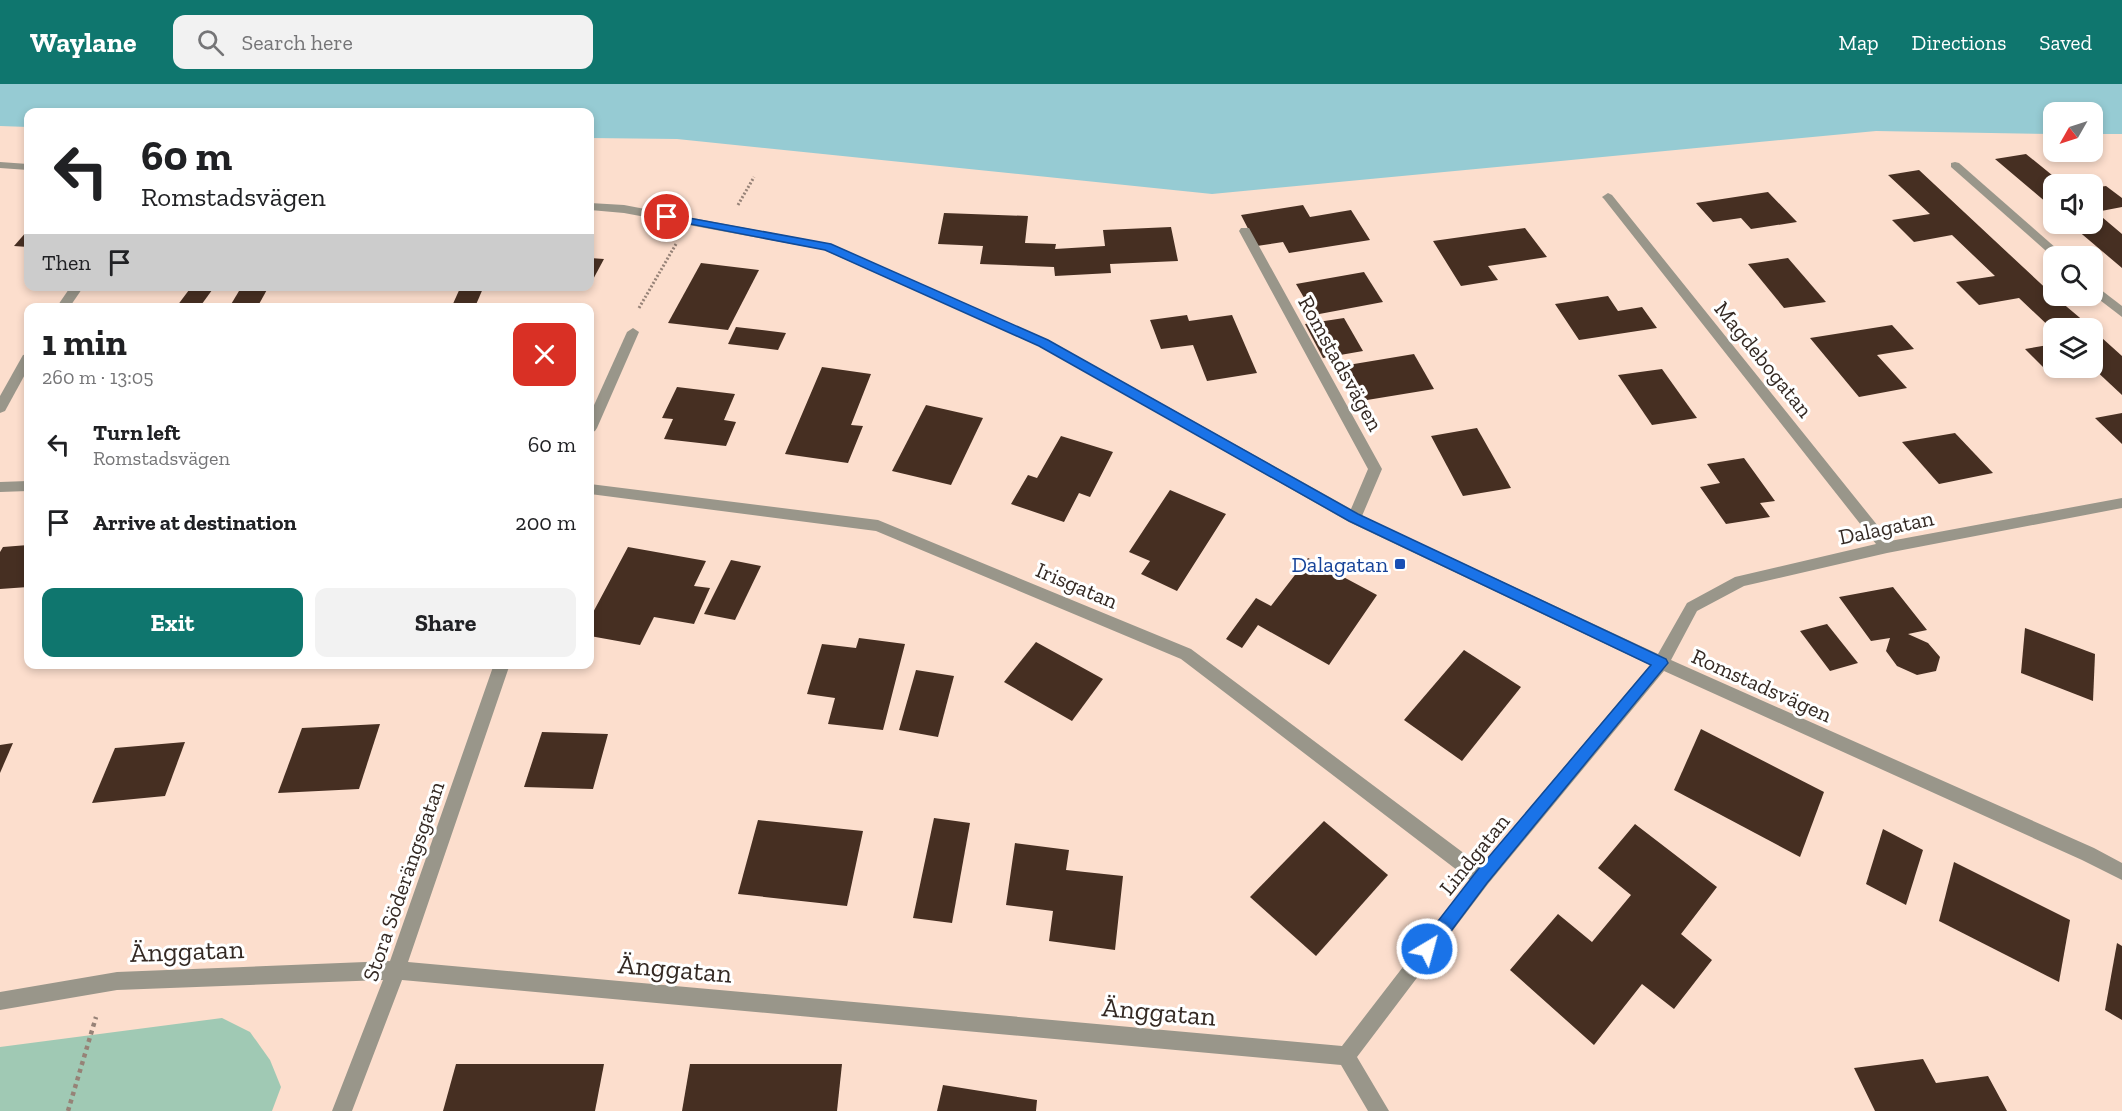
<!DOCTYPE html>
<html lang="en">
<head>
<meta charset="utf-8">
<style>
  body { margin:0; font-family:"Zilla Slab",serif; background:#f2f2f2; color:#202124; height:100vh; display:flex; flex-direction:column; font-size:22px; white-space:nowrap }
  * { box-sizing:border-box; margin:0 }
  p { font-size:20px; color:#757577 }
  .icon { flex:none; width:33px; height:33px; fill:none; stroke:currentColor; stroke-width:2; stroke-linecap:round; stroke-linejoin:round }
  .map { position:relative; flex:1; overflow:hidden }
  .details { position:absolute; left:24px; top:219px; width:570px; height:366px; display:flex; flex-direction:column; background:#fff; border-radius:12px; box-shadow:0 3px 9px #0003 }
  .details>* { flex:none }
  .top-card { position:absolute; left:24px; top:24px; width:570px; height:183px; border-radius:12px; box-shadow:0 3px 9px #0003; background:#fff; color:#202124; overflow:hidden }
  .needle { width:39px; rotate:231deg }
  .controls { position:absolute; left:2043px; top:18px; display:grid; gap:12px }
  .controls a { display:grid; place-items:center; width:60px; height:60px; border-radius:12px; background:#fff; box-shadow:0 3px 9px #0003; font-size:30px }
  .pin { position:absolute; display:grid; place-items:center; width:51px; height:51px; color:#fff; margin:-26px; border:3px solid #fff; border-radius:50%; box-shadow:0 2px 6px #0007 }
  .me { position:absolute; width:66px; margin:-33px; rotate:37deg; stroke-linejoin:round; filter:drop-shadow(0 0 4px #0008) }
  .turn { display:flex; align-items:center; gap:21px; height:126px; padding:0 18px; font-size:27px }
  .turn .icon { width:78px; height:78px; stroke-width:2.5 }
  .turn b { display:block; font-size:42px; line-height:51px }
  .then { display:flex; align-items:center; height:57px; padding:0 18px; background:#0003; gap:12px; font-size:22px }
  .round { display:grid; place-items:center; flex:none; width:63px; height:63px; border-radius:12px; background:#f2f2f2 }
  .head { display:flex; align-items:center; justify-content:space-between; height:102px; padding:0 18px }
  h1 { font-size:36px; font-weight:800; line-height:45px }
  .action { display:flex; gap:12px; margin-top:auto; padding:12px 18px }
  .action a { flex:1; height:69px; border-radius:12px; background:#0f766e; color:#fff; font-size:24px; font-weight:800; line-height:69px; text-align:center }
  .action a+a { background:#f2f2f2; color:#202124 }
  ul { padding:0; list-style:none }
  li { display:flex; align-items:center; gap:18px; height:78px; padding:0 18px }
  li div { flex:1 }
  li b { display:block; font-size:22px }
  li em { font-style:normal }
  header { display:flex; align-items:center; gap:36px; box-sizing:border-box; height:84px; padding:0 30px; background:#0f766e; color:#fff }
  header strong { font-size:28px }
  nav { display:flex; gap:33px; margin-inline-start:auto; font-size:21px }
  .search { width:420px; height:54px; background:#f2f2f2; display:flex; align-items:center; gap:15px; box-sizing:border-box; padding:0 21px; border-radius:12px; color:#757577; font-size:22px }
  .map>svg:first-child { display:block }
</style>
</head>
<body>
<header>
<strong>Waylane</strong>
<div class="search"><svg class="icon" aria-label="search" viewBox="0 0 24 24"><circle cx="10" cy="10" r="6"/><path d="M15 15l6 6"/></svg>Search here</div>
<nav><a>Map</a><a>Directions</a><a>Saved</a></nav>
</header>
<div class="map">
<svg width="2122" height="1027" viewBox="0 0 2122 1027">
  <rect width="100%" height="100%" fill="#fcdecd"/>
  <!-- green -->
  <polygon fill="#a0c9b4" points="222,934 250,948 270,976 281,1003 272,1027 0,1027 0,963"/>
  <!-- water -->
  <polygon fill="#96cbd3" points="0,0 2122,0 2122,50 2093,50 2092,28 2054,28 2053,50 1876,47 1212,110 677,55 590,54 590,28 28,28 28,43 0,42"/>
  <!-- building -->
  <g fill="#462f22">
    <polygon points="2026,70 2063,100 2054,100 2054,125 1995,75"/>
    <polygon points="1919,86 2054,212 2092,244 2054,244 2054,247 2019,214 1979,221 1956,198 1995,192 1952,151 1914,158 1892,136 1930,130 1888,91"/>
    <polygon points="2106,102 2122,114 2122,123 2096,128 2122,150 2122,184 2070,140 2092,140 2092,104"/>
    <polygon points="1768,108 1797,138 1751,145 1741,134 1713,138 1696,119"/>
    <polygon points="1303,121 1310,133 1351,126 1370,156 1289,169 1283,158 1257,162 1241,131"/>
    <polygon points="944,129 1028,132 1025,159 1056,160 1055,165 1105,162 1103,146 1171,143 1178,177 1110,180 1111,189 1055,192 1054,183 980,180 983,162 938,160"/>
    <polygon points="1525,144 1547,173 1488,182 1498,196 1461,202 1433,157"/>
    <polygon points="28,146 28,163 14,162"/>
    <polygon points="590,174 604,175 590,201"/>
    <polygon points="1788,174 1826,218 1784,224 1748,180"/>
    <polygon points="701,179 759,186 728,246 668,239"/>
    <polygon points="1364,188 1383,218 1314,231 1296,200"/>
    <polygon points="192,202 215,202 199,224 177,222"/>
    <polygon points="242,202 269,202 258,222 230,222"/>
    <polygon points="461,202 484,202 475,223 452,222"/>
    <polygon points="1608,212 1618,227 1642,223 1657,244 1579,256 1555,220"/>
    <polygon points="1187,231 1189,237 1232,231 1257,289 1207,297 1193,261 1161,265 1150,236"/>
    <polygon points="1344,234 1363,267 1323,274 1305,240"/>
    <polygon points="1892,241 1914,265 1877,271 1907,304 1859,313 1810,254"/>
    <polygon points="736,243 786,249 778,266 728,260"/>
    <polygon points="2092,245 2122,272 2122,311 2092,283"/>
    <polygon points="2054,260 2054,284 2089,285 2051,291 2025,265"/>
    <polygon points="1414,270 1434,305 1361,317 1342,282"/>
    <polygon points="822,283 871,290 851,341 863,342 848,379 785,370"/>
    <polygon points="1662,285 1697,334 1652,341 1618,291"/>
    <polygon points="677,303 735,310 724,336 736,338 726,362 664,355 673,335 662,334"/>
    <polygon points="926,321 983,334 951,401 892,387"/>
    <polygon points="2122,329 2122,360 2095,334"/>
    <polygon points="1477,344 1511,404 1463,412 1431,352"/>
    <polygon points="1955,349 1993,389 1939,400 1902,358"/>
    <polygon points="1061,352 1113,368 1090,413 1079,409 1064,438 1011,420 1028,391 1037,394"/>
    <polygon points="1744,374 1775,417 1760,419 1770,433 1726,440 1700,403 1720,399 1707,380"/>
    <polygon points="1170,406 1226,430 1177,507 1141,490 1150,477 1129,468"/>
    <polygon points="28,461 28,503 0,505 0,468 3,463"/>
    <polygon points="628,463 706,477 694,502 710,504 694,540 654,533 640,561 590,552 590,534"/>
    <polygon points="1308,474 1377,511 1329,581 1258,541 1242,564 1226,555 1256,514 1271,522"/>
    <polygon points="731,476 761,482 735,536 704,530"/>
    <polygon points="1893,503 1927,546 1908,550 1928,559 1940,573 1936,587 1917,591 1897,582 1886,567 1890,554 1871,557 1839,513"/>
    <polygon points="1827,540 1858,579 1830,587 1800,547"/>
    <polygon points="2025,544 2095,570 2093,617 2021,589"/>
    <polygon points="859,554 905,560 883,646 828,640 835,614 807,610 822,560 856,564"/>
    <polygon points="1036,558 1103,595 1072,637 1004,598"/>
    <polygon points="1464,566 1521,603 1462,677 1404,636"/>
    <polygon points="916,586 954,592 938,653 899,646"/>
    <polygon points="380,640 359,705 278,709 302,644"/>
    <polygon points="1701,645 1824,708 1800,773 1674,706"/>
    <polygon points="542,648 608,650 593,705 524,703"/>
    <polygon points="185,658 165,712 92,719 115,664"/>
    <polygon points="13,659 0,689 0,661"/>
    <polygon points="934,734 970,739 952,839 913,834"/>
    <polygon points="758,736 863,747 847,822 738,810"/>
    <polygon points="1324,737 1388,791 1316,872 1250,813"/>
    <polygon points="1635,740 1717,803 1681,850 1712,876 1674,925 1642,900 1594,961 1510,886 1558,830 1592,858 1631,811 1598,784"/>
    <polygon points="1883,745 1923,766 1906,821 1866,800"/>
    <polygon points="1015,759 1069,766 1066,786 1123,792 1115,866 1049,857 1053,827 1006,821"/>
    <polygon points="1954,778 2070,836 2059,898 1939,837"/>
    <polygon points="2117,859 2122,862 2122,936 2105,926"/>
    <polygon points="1923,975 1936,999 1988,992 2007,1027 1875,1027 1854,984"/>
    <polygon points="456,980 604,980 595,1027 443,1027"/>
    <polygon points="690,980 842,980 837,1027 682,1027"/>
    <polygon points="943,1001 1037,1016 1036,1027 937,1027"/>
  </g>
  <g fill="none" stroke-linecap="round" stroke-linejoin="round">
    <!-- path-far1 -->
    <g stroke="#968277" stroke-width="3" stroke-dasharray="2 2" stroke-linecap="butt">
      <polyline points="738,121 754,93"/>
      <polyline points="639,224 676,160"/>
    </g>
    <!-- path -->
    <polyline stroke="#968277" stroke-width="4.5" stroke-dasharray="4 4" stroke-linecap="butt" points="68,1027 96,933"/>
    <!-- minor -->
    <g fill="#99968a" fill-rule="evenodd">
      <polygon points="0,78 28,80 28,86 0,84"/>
      <polygon points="1955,78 1959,79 2065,172 2054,174 1951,83 1951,79"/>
      <polygon points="1608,109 1612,111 1890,457 2122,414 2122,424 1887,469 1744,502 1697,527 1671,576 2094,764 2122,779 2122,796 2082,776 1664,587 1488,800 1357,973 1389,1027 1368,1027 1341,981 402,896 352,1027 332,1027 383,896 117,906 0,926 0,908 117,888 390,877 494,580 510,580 408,878 1342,962 1470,796 1181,575 876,447 590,410 590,400 878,436 1191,565 1481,782 1650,581 1349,438 1040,262 824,166 624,129 590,126 590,119 624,121 831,160 1048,256 1351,425 1368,385 1239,147 1241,144 1249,144 1382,385 1362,432 1658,570 1687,519 1735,493 1876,460 1604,115 1602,113"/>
      <polygon points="2092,199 2122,222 2122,233 2092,210"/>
      <polygon points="71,202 84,202 69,224 56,224"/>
      <polygon points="633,244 639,248 597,344 595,347 590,349 590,330 627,248"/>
      <polygon points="28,270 28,285 5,327 0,329 0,312 23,271"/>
      <polygon points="28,397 28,407 0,408 0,398"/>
    </g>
  </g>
  <!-- route -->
  <polygon fill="#1a73e8" stroke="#114b97" stroke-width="1.5" points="667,130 831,160 1048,256 1358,430 1666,575 1668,579 1487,799 1433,871 1427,873 1421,871 1419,865 1421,859 1476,788 1651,581 1349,437 1039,262 825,166 664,135 664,131"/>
  <!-- markers -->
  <rect fill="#1a4fb4" stroke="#fff" stroke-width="2" x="1394" y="474" width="12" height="12" rx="3"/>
  <g text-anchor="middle" stroke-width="6" stroke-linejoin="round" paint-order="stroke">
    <!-- street labels -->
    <g font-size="22" fill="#342923" stroke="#fff">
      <text transform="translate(1764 275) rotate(51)" y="8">Magdebogatan</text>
      <text transform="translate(1341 279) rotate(61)" y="8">Romstadsvägen</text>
      <text transform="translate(1886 443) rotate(-12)" y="8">Dalagatan</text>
      <text transform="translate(1077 501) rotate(23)" y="8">Irisgatan</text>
      <text transform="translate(1762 601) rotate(24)" y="8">Romstadsvägen</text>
      <text transform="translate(1474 770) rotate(-51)" y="8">Lindgatan</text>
      <text transform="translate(403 797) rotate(-71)" y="8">Stora Söderängsgatan</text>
    </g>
    <!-- transit labels -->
    <g font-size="22" fill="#164399" stroke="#fff" text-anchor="end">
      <text x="1388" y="488">Dalagatan</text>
    </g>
    <!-- near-street labels -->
    <g font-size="27" fill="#342923" stroke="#fff">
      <text transform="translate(187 867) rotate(-2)" y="9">Änggatan</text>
      <text transform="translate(675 885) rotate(5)" y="9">Änggatan</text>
      <text transform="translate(1159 928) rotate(5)" y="9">Änggatan</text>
    </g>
  </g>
</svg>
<div class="controls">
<a><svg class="needle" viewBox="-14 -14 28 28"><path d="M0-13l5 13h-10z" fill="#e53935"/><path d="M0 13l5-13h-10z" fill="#757577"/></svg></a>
<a><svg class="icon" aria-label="sound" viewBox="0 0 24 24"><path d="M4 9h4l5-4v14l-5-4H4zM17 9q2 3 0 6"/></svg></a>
<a><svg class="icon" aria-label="search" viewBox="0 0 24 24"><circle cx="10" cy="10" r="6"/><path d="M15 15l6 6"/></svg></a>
<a><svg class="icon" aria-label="layers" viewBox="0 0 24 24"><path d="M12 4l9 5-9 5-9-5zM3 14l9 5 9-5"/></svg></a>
</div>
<div class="pin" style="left:667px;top:133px;background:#d93025"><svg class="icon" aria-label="arrive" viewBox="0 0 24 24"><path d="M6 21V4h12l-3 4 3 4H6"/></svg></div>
<svg class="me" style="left:1427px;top:865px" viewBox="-20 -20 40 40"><circle r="17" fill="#1a73e8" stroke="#fff" stroke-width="3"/><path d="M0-11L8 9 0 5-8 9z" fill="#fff"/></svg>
<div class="top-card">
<div class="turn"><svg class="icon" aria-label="left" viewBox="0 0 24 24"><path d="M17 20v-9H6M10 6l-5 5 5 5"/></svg><div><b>60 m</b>Romstadsvägen</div></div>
<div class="then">Then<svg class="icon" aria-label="arrive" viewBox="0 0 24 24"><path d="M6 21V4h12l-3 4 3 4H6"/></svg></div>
</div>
<section class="details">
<div class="head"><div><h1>1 min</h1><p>260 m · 13:05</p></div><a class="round" style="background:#d93025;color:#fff"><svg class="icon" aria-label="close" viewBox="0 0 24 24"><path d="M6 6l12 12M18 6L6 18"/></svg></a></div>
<ul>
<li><svg class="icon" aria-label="left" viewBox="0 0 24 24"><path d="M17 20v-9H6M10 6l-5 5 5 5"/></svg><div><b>Turn left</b><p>Romstadsvägen</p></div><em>60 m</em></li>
<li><svg class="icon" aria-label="arrive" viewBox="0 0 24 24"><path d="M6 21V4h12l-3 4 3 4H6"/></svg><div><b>Arrive at destination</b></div><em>200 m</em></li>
</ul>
<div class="action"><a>Exit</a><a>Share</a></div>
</section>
</div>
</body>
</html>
